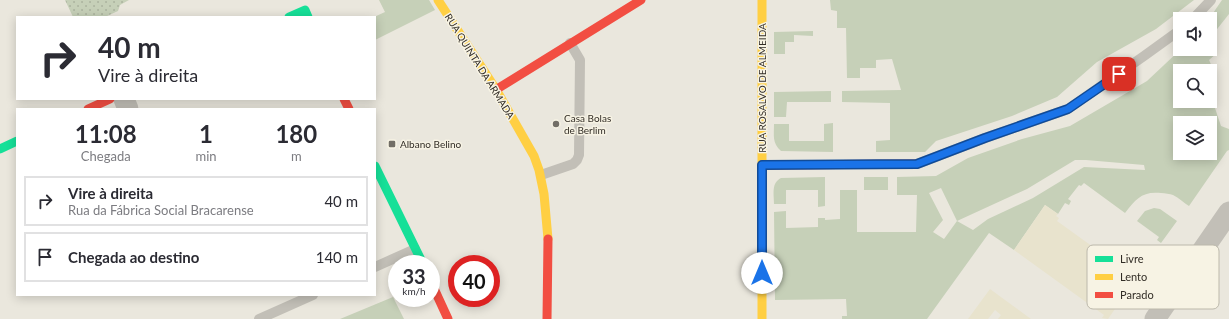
<!DOCTYPE html>
<html lang="pt">
<head>
<meta charset="utf-8">
<style>
  body { margin:0; font-family:Lato,sans-serif; background:#f2f2f3; color:#2b2b33; height:100vh; display:flex; flex-direction:column; font-size:15px; white-space:nowrap }
  * { box-sizing:border-box; margin:0 }
  p { font-size:13px; color:#7c7c81 }
  .icon { flex:none; width:22px; height:22px; fill:none; stroke:currentColor; stroke-width:2; stroke-linecap:round; stroke-linejoin:round }
  .map { position:relative; flex:1; overflow:hidden }
  .side { position:absolute; left:16px; top:108px; width:360px; height:188px; display:flex; flex-direction:column; background:#fff; border-radius:0px; box-shadow:0 2px 10px #0003 }
  .side>* { flex:none }
  .hud { position:absolute; left:16px; top:16px; width:360px; height:84px; border-radius:0px; box-shadow:0 2px 10px #0003; background:#fff; color:#2b2b33; overflow:hidden }
  .controls { position:absolute; left:1173px; top:12px; display:grid; gap:8px }
  .controls a { display:grid; place-items:center; width:44px; height:44px; border-radius:0px; background:#fff; box-shadow:0 2px 10px #0003; font-size:20px }
  .speed { position:absolute; left:388px; top:255px; display:flex; gap:8px; font-size:20px; font-weight:700; text-align:center }
  .speed>* { display:grid; place-content:center; width:52px; height:52px; border-radius:50%; background:#fff; box-shadow:0 2px 10px #0003; line-height:1 }
  .speed small { font-size:10px; font-weight:400 }
  .speed .limit { border:6px solid #d22; background:#fff; color:#111 }
  .pin { position:absolute; display:grid; place-items:center; width:34px; height:34px; color:#fff; margin:-17px; border-radius:8px; box-shadow:0 2px 6px #0006 }
  .me { position:absolute; width:44px; margin:-22px; rotate:0deg; stroke-linejoin:round; filter:drop-shadow(0 0 3px #0008) }
  .turn { display:flex; align-items:center; gap:14px; height:84px; padding:0 16px; font-size:18px }
  .turn .icon { width:52px; height:52px; stroke-width:2.5 }
  .turn b { display:block; font-size:28px; line-height:34px }
  .eta { display:flex; justify-content:space-evenly; align-items:center; height:68px; text-align:center }
  .eta b { font-size:24px; font-weight:700; line-height:28px }
  ul { padding:0; list-style:none }
  li { display:flex; align-items:center; gap:12px; height:50px; margin:0 8px 6px; padding:0 8px; border:2px solid #e1e1e2; border-radius:0px }
  li div { flex:1 }
  li b { display:block; font-size:15px }
  li em { font-style:normal }
  .map>svg:first-child { display:block }
</style>
</head>
<body>
<div class="map">
<svg width="1229" height="319" viewBox="0 0 1229 319">
  <defs>
    <pattern id="park-dots" width="8" height="8" patternUnits="userSpaceOnUse"><rect width="8" height="8" fill="#c6d0b8"/><path d="M2 2h.1M6 6h.1" fill="none" stroke="#abb39e" stroke-width="1.8" stroke-linecap="round"/></pattern>
  </defs>
  <rect width="100%" height="100%" fill="#eae7dd"/>
  <!-- grass -->
  <g fill="#c6d0b8" fill-rule="evenodd">
    <polygon points="379,0 429,0 435,10 375,40 375,17 374,17 385,12"/>
    <polygon points="830,0 1194,0 1156,29 1097,62 1057,97 1012,116 936,141 925,152 876,152 876,141 890,140 890,103 842,102 842,91 901,90 892,59 876,60 876,68 860,68 860,78 847,78 846,28 837,28 837,11 831,10"/>
    <polygon points="1222,0 1229,0 1229,14 1210,38 1210,19 1209,19"/>
    <polygon points="813,31 813,36 794,35 794,42 785,42 785,54 774,54 774,32"/>
    <path d="M1210,44l7,9 -8,7 8,17 -2,31 6,18 8,3v21l-2,1 -38,55c-5,-3 -10,-8 -16,-11 -3,-1 -8,-2 -12,-2 -19,-2 -25,6 -36,20l-41,-30 -3,3 -2,-1 -11,14 3,2 -2,4 -4,-2 -7,11 -13,-9 -31,45 -25,-17 -62,86h-85v-3h5l-1,-17 -71,1 -1,-88 12,-1v17l32,-1v-9h7v2l15,-1v-29h17v42h59l1,-37h-20v-18l39,-1 32,-18 54,-19 48,-13 77,-45 34,-32h29zM1180,71h30v30h-30zM1180,123h30v30h-30zM1075,160h11l58,5 1,5 -61,-3 -51,31 -45,21 -15,11 -16,-9 70,-32zM941,188l16,33 -13,18 -11,-7 10,-12 -14,-27z"/>
    <polygon points="831,91 831,102 787,102 786,117 774,117 774,92"/>
    <path d="M833,123v29l-52,-1c-9,-8 -7,-15 -7,-27h15v17h35v-17z"/>
    <path d="M825,177v29l-7,1v-17h-32v14h-12c0,-10 -3,-21 7,-26z"/>
    <rect x="864" y="177" width="24" height="13"/>
    <polygon points="1154,208 1160,209 1177,221 1161,243 1157,240 1159,237 1137,221 1145,211"/>
    <polygon points="393,297 404,319 340,319"/>
  </g>
  <!-- park -->
  <polygon fill="url(#park-dots)" points="65,0 129,0 120,5 118,11 105,17 73,17"/>
  <!-- plaza -->
  <g fill="#e8e3cd">
    <polygon points="1045,205 1058,214 1056,216 1059,218 1057,221 1132,275 1135,271 1139,274 1108,319 1102,318 1104,315 1014,250"/>
    <polygon points="990,289 1031,319 998,319 1001,315 995,310 988,319 968,319"/>
  </g>
  <g fill="none" stroke-linecap="round" stroke-linejoin="round">
    <!-- lane -->
    <g stroke="#c2bfb7" stroke-width="10">
      <polyline points="1193,19 1211,0"/>
      <polyline points="917,164 985,138 1068,109 1144,56 1180,30"/>
      <polyline points="541,175 573,164 577,160 579,155 580,60 570,43"/>
      <polyline points="375,267 415,249"/>
      <polyline points="259,319 313,295"/>
    </g>
    <!-- street -->
    <g stroke="#c2bfb7" stroke-width="21">
      <polyline points="124,99 128,109"/>
      <polyline points="1155,319 1229,212"/>
    </g>
    <!-- fast -->
    <g stroke="#16e098" stroke-width="9">
      <polyline points="289,17 305,10 308,17"/>
      <polyline points="0,149 17,141"/>
      <polyline points="375,166 423,264"/>
    </g>
    <!-- slow -->
    <g stroke="#ffcf43" stroke-width="9">
      <polyline points="438,0 497,91 534,156 539,170 544,194 548,239"/>
      <polyline points="762,0 762,319"/>
    </g>
    <!-- jam -->
    <g stroke="#f24e42" stroke-width="9">
      <polyline points="497,89 641,0"/>
      <polyline points="344,99 349,109"/>
      <polyline points="88,109 110,99"/>
      <polyline points="762,165 917,164"/>
      <polyline points="431,282 448,319"/>
      <polyline points="547,319 548,239"/>
    </g>
  </g>
  <g fill="none" stroke-linecap="round" stroke-linejoin="round">
    <!-- route casing -->
    <g stroke="#114b97" stroke-width="10">
      <polyline id="route" points="762,273 762,165 917,164 985,138 1068,109 1119,74"/>
    </g>
    <!-- route -->
    <use href="#route" stroke="#1a73e8" stroke-width="7"/>
  </g>
  <!-- markers -->
  <g fill="#726e66" stroke="#f7f3e4" stroke-width="1.5">
    <circle cx="556" cy="124" r="4"/>
    <rect x="388" y="140" width="8" height="8" rx="2"/>
  </g>
  <g text-anchor="middle" stroke-width="3" stroke-linejoin="round" paint-order="stroke">
    <!-- street labels -->
    <g font-size="10" fill="#322d26" stroke="#f7f3e4">
      <text transform="translate(480 66) rotate(58)" y="4">RUA QUINTA DA ARMADA</text>
      <text transform="translate(762 88) rotate(-90)" y="4">RUA ROSALVO DE ALMEIDA</text>
    </g>
    <!-- poi labels -->
    <g font-size="10" fill="#322d26" stroke="#f7f3e4" text-anchor="start">
      <text x="564" y="122">Casa Bolas<tspan x="564" dy="12">de Berlim</tspan></text>
      <text x="400" y="148">Albano Belino</text>
    </g>
  </g>
  <!-- legend -->
  <rect x="1087" y="245" width="132" height="64" rx="6" fill="#f7f3e4" stroke="#bcb8ab" stroke-width="1"/>
  <rect x="1095" y="256" width="18" height="6" fill="#16e098"/>
  <rect x="1095" y="274" width="18" height="6" fill="#ffcf43"/>
  <rect x="1095" y="292" width="18" height="6" fill="#f24e42"/>
  <g font-size="11" fill="#322d26">
    <text x="1120" y="263">Livre</text>
    <text x="1120" y="281">Lento</text>
    <text x="1120" y="299">Parado</text>
  </g>
</svg>
<div class="controls">
<a><svg class="icon" aria-label="sound" viewBox="0 0 24 24"><path d="M4 9h4l5-4v14l-5-4H4zM17 9q2 3 0 6"/></svg></a>
<a><svg class="icon" aria-label="search" viewBox="0 0 24 24"><circle cx="10" cy="10" r="6"/><path d="M15 15l6 6"/></svg></a>
<a><svg class="icon" aria-label="layers" viewBox="0 0 24 24"><path d="M12 4l9 5-9 5-9-5zM3 14l9 5 9-5"/></svg></a>
</div>
<div class="speed"><div>33<small>km/h</small></div><div class="limit">40</div></div>
<div class="pin" style="left:1119px;top:74px;background:#d93025"><svg class="icon" aria-label="arrive" viewBox="0 0 24 24"><path d="M6 21V4h12l-3 4 3 4H6"/></svg></div>
<svg class="me" style="left:762px;top:273px" viewBox="-20 -20 40 40"><circle r="19" fill="#fff"/><path d="M0-13L10 11 0 6-10 11z" fill="#1a73e8"/></svg>
<div class="hud">
<div class="turn"><svg class="icon" aria-label="right" viewBox="0 0 24 24"><path d="M7 20v-9h11M14 6l5 5-5 5"/></svg><div><b>40 m</b>Vire à direita</div></div>
</div>
<section class="side">
<div class="eta">
<div><b>11:08</b><p>Chegada</p></div>
<div><b>1</b><p>min</p></div>
<div><b>180</b><p>m</p></div>
</div>
<ul>
<li><svg class="icon" aria-label="right" viewBox="0 0 24 24"><path d="M7 20v-9h11M14 6l5 5-5 5"/></svg><div><b>Vire à direita</b><p>Rua da Fábrica Social Bracarense</p></div><em>40 m</em></li>
<li><svg class="icon" aria-label="arrive" viewBox="0 0 24 24"><path d="M6 21V4h12l-3 4 3 4H6"/></svg><div><b>Chegada ao destino</b></div><em>140 m</em></li>
</ul>
</section>
</div>
</body>
</html>
